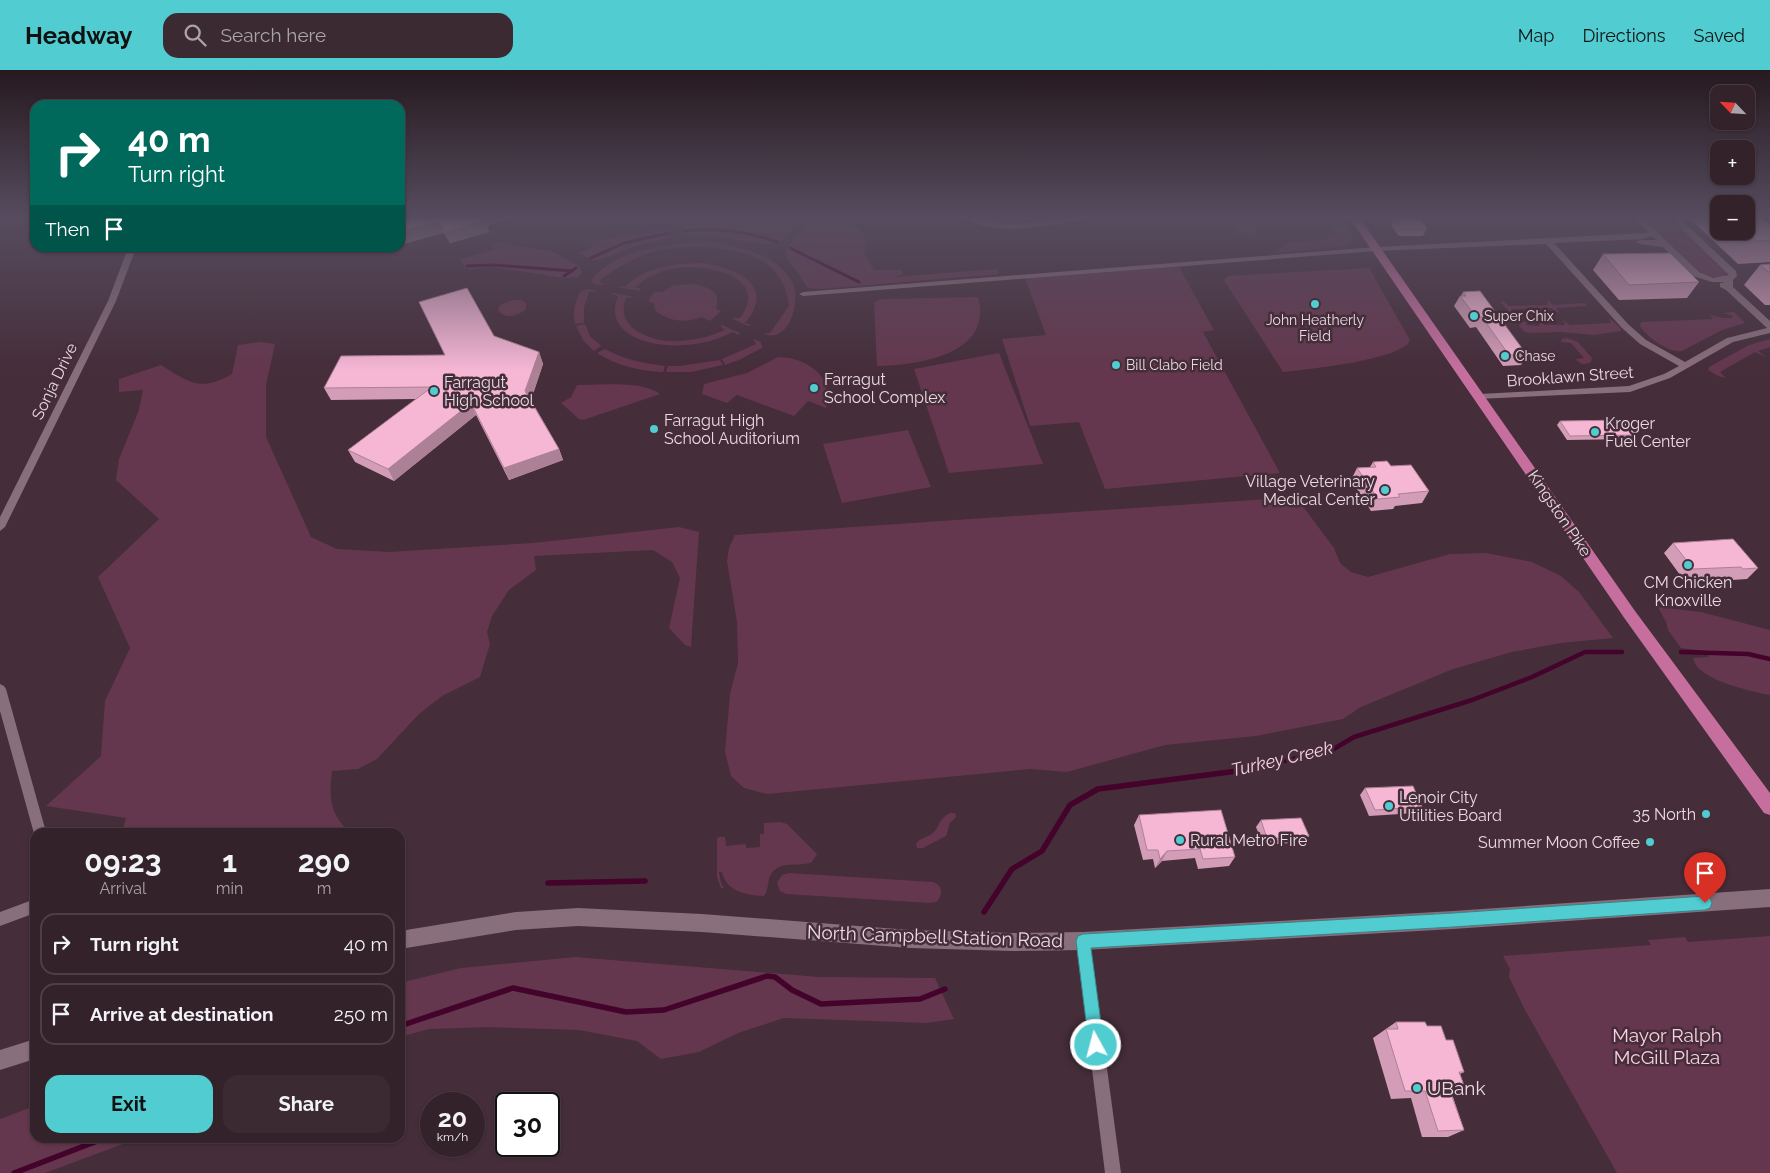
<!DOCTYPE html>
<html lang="en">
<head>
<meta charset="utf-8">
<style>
  body { margin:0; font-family:Raleway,sans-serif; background:#3c2a33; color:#f1f3f6; height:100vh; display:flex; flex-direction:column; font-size:19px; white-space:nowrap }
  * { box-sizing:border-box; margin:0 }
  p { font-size:16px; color:#a9a4a9 }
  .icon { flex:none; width:28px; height:28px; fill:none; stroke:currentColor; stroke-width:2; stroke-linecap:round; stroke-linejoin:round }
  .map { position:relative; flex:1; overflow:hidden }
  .side { position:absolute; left:30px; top:758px; width:375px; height:315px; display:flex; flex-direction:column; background:#34222b; border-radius:15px; box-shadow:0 1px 4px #0004,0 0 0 1px #4e3f47 }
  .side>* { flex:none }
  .top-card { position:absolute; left:30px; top:30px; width:375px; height:152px; border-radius:15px; box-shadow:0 1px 4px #0004,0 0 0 1px #4e3f47; background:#00695c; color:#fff; overflow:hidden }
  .needle { width:32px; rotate:295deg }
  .fabs { position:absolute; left:1710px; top:15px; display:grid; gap:10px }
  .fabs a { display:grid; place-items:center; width:45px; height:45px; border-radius:10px; background:#34222b; box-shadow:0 1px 4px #0004,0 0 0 1px #4e3f47; font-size:25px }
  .speed { position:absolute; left:420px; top:1022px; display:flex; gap:10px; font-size:25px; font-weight:700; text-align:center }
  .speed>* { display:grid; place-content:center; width:65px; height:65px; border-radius:50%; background:#34222b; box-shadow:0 1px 4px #0004,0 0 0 1px #4e3f47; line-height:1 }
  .speed small { font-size:12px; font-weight:400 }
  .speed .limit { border:2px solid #111; border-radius:8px; background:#fff; color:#111 }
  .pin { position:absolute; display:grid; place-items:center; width:42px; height:42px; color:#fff; margin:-51px -21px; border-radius:50% 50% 50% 0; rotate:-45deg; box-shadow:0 0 5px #0007 }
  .pin .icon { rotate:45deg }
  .me { position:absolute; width:55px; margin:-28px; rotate:353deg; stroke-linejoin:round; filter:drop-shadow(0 0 4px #0008) }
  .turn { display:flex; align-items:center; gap:18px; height:105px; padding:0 15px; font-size:22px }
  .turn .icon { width:65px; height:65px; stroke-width:2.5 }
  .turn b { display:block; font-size:35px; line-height:42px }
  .then { display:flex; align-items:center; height:48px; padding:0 15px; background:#0003; gap:10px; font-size:19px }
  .eta { display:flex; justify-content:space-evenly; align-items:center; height:85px; text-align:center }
  .eta b { font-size:30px; font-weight:700; line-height:35px }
  .button { display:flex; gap:10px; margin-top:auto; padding:10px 15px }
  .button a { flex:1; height:58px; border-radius:15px; background:#51ccd1; color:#111; font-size:20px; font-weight:700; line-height:58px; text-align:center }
  .button a+a { background:#3c2a33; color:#f1f3f6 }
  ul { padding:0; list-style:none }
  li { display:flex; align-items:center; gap:15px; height:62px; margin:0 10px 8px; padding:0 5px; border:2px solid #4e3f47; border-radius:15px }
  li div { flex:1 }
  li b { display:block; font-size:19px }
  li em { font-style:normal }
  header { display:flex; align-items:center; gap:30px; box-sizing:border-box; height:70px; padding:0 25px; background:#51ccd1; color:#111 }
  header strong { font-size:24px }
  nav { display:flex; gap:28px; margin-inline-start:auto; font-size:18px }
  .search { width:350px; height:45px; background:#3c2a33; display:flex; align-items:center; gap:12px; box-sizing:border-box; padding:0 18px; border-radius:15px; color:#a9a4a9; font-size:19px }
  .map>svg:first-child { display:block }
</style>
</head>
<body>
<header>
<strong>Headway</strong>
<div class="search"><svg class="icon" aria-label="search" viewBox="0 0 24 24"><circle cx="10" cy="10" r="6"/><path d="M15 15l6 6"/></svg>Search here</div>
<nav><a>Map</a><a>Directions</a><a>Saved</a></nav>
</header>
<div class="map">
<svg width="1770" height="1103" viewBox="0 0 1770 1103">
  <rect width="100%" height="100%" fill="#452d39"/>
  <!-- green -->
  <g fill="#64374e">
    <path d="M746,147h53c-15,35 -35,28 -65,22 -16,-3 -32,-3 -48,-3l-4,-1 -1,-5 3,-3z"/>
    <path d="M810,147h39l17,22 -2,14 10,17h27l2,4 -9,3 103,-8 2,5 -178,15 -13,-1c-4,-4 -6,-10 -9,-14 -7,-10 -14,-13 -13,-26l21,-23z"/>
    <polygon points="974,147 1000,149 1038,147 1036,149 994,153"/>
    <path d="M1226,147h27c5,8 7,16 -3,21l-3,-1 1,-4 -9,1 -9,-16z"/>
    <polygon points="1324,147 1340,147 1353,167 1350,173 1343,177 1275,183 1286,173 1328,169 1326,164 1335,163"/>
    <path d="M1640,147h29l58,54v4c-24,16 -71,-42 -87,-58z"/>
    <polygon points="664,160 670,164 667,168 636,176 604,188 592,190 579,183 592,177 591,171"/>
    <polygon points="499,172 554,182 580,197 581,204 578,207 564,208 493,197 470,199 465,198 460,189 494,180 492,174"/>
    <path d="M711,172c22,4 47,8 65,22 7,5 14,13 17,20 8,19 -5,62 -30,49h7l19,-27c-2,-12 -4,-22 -12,-32 -23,-31 -94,-32 -128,-21 -19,7 -35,16 -50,28l5,3 -1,1 -9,-1 -3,-3c22,-33 85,-38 120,-39z"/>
    <path d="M703,193c33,5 74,22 42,60l7,2 -4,1 -17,-8h9c31,-42 -34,-54 -63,-50 -16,2 -30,9 -42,19l6,2 -1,2 -23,-4 1,-1 7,1c21,-21 49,-23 78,-24z"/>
    <polygon points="1179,197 1214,260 1203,262 1280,403 1105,419 1079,352 1030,356 1002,269 1046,265 1025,208"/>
    <path d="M1369,198l41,72 -2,4c-20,17 -97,25 -125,28l-59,-92 4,-4z"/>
    <path d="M689,214c15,1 34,6 27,25l5,2 -11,10 -9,-4c-16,7 -33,4 -46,-7l-1,-7 -6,-2 6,-9h8l10,-6z"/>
    <path d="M588,219l11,2 -10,1 -5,15v16l-9,1c-3,-12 0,-20 5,-32z"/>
    <path d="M613,223l22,4 -9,1c-5,12 -2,23 8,31 27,19 63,13 91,1l-5,-4 2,-1 18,8 -2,2 -5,-3c-16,8 -31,12 -49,13 -30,3 -82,-9 -66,-49l-8,-2z"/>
    <path d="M978,227c16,58 -61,68 -101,69l-3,-63 6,-4z"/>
    <polygon points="1547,229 1553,235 1585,233 1587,236 1556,238 1559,242 1558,243 1551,238 1511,239 1512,244 1501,233 1503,231 1509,236 1548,235"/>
    <path d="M512,230h9l5,3v6c-8,7 -21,11 -28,1l2,-5z"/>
    <path d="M1734,242l11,11 -23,7 -40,21c-14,2 -35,-14 -42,-25l1,-4 72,-3 -3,-4 13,3h9l1,-2 -10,-3z"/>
    <polygon points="1609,248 1621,258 1621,261 1594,265 1561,262 1532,263 1525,262 1519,256 1520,252 1527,252 1526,255 1540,256 1540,254 1533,251 1540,251 1545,255 1565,255 1563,250 1570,255 1611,253"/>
    <polygon points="585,254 590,266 601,276 594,281 583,270 576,256"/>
    <path d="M1567,268l11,4 14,16 -1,4c-6,3 -11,3 -15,-3l8,-1 -13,-15 -10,-1 1,-3z"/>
    <polygon points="753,269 761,272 762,278 739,290 725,295 722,289 756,274"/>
    <polygon points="1770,269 1770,277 1758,281 1766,287 1755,282 1720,302 1726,308 1718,306 1708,300 1709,297 1749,275"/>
    <path d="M260,272l15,2 -9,41v52l45,100 26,12 52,3 144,-9 146,-16 20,5 -8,115 -6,-2 -16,-17 11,-50 -8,-16 -19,-12 -119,6 2,14 -27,20 -17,26 -5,16 3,12 -10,33 -38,19 -23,18 -42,45 -19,10 -26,2c-3,24 -3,44 18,61h-228l4,-14 -80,-12 55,-50 4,-55 25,-53 -32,-71 61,-58 -43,-39 3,-21 20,-49 4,-20 -24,2v-13l42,-14c29,18 39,27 71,9l6,-29z"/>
    <path d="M605,279c20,11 38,14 60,17l-2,6c-23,-1 -46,-6 -66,-19z"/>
    <polygon points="999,283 1043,394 949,403 914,299"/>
    <path d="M778,287c28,0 58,20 48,51l-18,-7 -14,15 -57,-21 -10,8 -25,-9 2,-10 43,-11z"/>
    <polygon points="720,290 723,295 691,302 666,302 668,296 680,296"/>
    <path d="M577,315c21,0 66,-5 83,9l-77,26 -4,-1 -18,-16 10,-6z"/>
    <polygon points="908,360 931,417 842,433 823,374"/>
    <polygon points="1296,427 1334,478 1340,493 1351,502 1368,507 1450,484 1486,483 1532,492 1561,506 1579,522 1613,568 1561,573 1512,582 1453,599 1361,637 1343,649 1256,666 1165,675 1067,702 1030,699 767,724 744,718 731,706 725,682 730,624 738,593 737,552 727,491 729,478 735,465"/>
    <path d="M1658,537l43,5 69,18v65c-20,-4 -73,-15 -77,-37l16,-1 -2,-6 -26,-3 -13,-18 -2,-8z"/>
    <path d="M950,743h5l1,4 -6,6 -4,13 -23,12h-6l-1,-4c4,-7 12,-6 18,-12 7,-8 4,-12 16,-19z"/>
    <path d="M780,752l7,2 30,30 -5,8c-13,6 -30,-3 -41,12 -4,7 -2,16 -7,22 -17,-1 -38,-4 -42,-24h-3l2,11 3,5h-3l-4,-11v-38l2,-2h6l1,9 20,-2v4l14,-1v-13h4v-11z"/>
    <path d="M789,803l144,9c9,3 11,13 3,20l-6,1 -144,-9 -6,-3 -3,-8 5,-8z"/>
    <polygon points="1770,866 1770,1103 1617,1103 1525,940 1509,907 1510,899 1503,886 1651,875 1648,870 1685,867 1688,872"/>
    <polygon points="575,887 819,907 935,908 954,949 927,953 784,948 738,963 699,982 661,989 637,971 579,960 489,957 429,959 400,967 400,913 461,898"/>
    <polygon points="35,1036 35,1068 139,1068 45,1103 0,1103 0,1049"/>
  </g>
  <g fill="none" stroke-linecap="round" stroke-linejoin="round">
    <!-- stream-far2 -->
    <g stroke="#43032b" stroke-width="3">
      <path d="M683,161c33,-3 62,-1 94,11"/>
      <polyline points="790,178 859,212"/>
      <polyline points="591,188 624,173 669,163"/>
      <polyline points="467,196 494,195 572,201"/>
      <polyline points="564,206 576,198"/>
    </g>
    <!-- stream-far1 -->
    <g stroke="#43032b" stroke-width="4.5">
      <polyline points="1681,582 1748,584 1770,589"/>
      <polyline points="1239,701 1332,680 1354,667 1472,630 1532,607 1585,582 1622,582"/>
    </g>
    <!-- stream -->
    <g stroke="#43032b" stroke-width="5.5">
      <polyline points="548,813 645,811"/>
      <polyline points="984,842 1012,799 1042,781 1070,735 1098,719 1245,700"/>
      <polyline points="400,956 513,918 626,942 664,940 767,906 775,907 792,920 821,934 920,929 945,919"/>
      <polyline points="14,1103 105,1068"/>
    </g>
    <!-- street -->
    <g fill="#896e7b" fill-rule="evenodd">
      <path d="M964,147c15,-1 30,6 46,7 28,0 55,-9 82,-7l-4,2c-33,5 -96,20 -124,-2z"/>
      <path d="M1633,147h8l58,55 14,6 16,-3 -59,-58h8l58,54 1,5 -4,4v7l37,34v12l-37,9 -63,36 -40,14 -153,7v-4l3,-1 149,-8 35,-12 15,-8 -39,-22 -18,-16 -76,-84 -170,7 -573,45 -4,-2 4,-2 573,-45 270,-14 2,-1zM1652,166l5,4h-17l-4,2 4,2 23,3 30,29 19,6h13l-5,1v4l6,3 41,38 -40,10 -42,24 -39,-22 -18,-16 -74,-81 89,-4z"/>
      <polygon points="128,178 136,178 116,231 5,457 0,461 0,447 108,231"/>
      <polygon points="0,614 4,616 6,619 46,762 35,762 35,767 0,641"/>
      <polygon points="35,829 35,843 0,856 0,842"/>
      <polygon points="1083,864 1088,866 1090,871 1121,1103 1105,1103 1076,871 1078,866"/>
    </g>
    <!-- secondary -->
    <g fill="#896e7b" fill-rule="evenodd">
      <polygon points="1770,819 1770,837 1453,859 1083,880 1012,881 910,878 702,862 578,856 516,860 400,879 400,861 516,842 578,838 702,844 910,860 1012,863 1083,862 1453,841"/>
      <polygon points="35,969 35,989 0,1000 0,980"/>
    </g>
    <!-- primary -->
    <polygon fill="#c66f9e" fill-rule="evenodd" points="1349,147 1359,147 1635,541 1770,723 1770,745 1764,743 1625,549"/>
  </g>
  <!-- wall -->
  <g fill="#d49db7">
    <polygon points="400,147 518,147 487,155 489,162 450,173 444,163"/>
    <polygon points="1395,147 1427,158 1423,166 1399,166 1391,155"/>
    <polygon points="1688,147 1719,147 1719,161 1746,161 1770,154 1770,192 1738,194"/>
    <polygon points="1603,184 1699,212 1687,228 1619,230 1593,200"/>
    <polygon points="1770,194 1770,235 1765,235 1744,215 1760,195"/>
    <polygon points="1463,222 1527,285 1521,295 1503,296 1476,257 1470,258 1454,236 1460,226 1461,226"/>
    <polygon points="419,232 494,266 539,282 543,294 531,330 559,379 563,390 509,410 476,345 394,411 355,392 348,380 416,329 331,330 324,318 445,285"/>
    <polygon points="1560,351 1636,365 1633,369 1567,370 1557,355"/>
    <polygon points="1373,392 1391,396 1429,421 1422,433 1395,436 1393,439 1371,441 1351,410 1357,398 1370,397"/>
    <polygon points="1673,473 1758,498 1747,509 1732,510 1730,507 1683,509 1664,483"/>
    <polygon points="1365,718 1422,737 1416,743 1369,746 1360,725"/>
    <polygon points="1139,745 1235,787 1229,796 1198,799 1195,788 1162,791 1155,798 1153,789 1143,790 1134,755"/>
    <polygon points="1261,750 1309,766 1304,772 1263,775 1256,757"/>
    <polygon points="1396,952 1427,956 1446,970 1464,1002 1460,1004 1465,1018 1452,1024 1464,1060 1448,1067 1422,1067 1411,1028 1391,1029 1373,968"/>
  </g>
  <!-- shaded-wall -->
  <g fill="#ac8095">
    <polygon points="482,147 518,147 487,155 489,162 450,173 445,162"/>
    <polygon points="439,151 444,163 400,175 400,162"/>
    <polygon points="539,282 543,294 530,333 525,321"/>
    <polygon points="471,333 476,345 394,411 388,399"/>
    <polygon points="559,379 563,390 509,410 504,398"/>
    <polygon points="1167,781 1162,791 1155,798 1160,789"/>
  </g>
  <!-- building -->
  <g fill="#f6b7d5" stroke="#ac8095">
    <polygon points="400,147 483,147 485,150 445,162 439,151 400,162"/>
    <polygon points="1395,147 1419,147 1427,158 1403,159"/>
    <polygon points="1746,147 1761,147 1770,154 1770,170 1756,171 1745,161 1746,161"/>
    <polygon points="1670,183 1699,212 1629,215 1603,184"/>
    <polygon points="1770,194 1770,203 1760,195"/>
    <polygon points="467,218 494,266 539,282 525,321 559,379 504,398 471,333 388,399 348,380 432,317 324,318 341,286 445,285 419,232"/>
    <polygon points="1480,221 1527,285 1509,285 1482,247 1476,247 1460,226 1466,226 1463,222"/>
    <polygon points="1625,350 1636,365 1570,366 1560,351"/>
    <polygon points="1387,391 1391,396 1411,395 1429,421 1398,424 1400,427 1378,429 1357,398 1376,397 1373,392"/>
    <polygon points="1733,469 1758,498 1743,499 1741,497 1693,499 1673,473"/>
    <polygon points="1413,716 1422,737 1375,740 1365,718"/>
    <polygon points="1221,740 1235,787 1203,789 1200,779 1167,781 1160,789 1158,780 1147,780 1139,745"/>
    <polygon points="1301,748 1309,766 1267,769 1261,750"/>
    <polygon points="1396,952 1425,952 1427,956 1441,956 1446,970 1453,970 1464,1002 1459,1002 1465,1018 1449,1018 1464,1060 1438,1061 1425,1021 1405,1021 1386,959 1398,959"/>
  </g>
  <!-- sky -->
  <linearGradient id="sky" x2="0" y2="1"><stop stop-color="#26191f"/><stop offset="0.49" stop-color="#564c5f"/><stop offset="1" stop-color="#564c5f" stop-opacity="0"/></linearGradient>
  <rect width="1770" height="301" fill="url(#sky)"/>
  <!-- route -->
  <polygon fill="#51ccd1" stroke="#358588" points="1705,826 1710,828 1712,833 1710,838 1705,840 1453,857 1091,878 1104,975 1102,980 1096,982 1091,980 1089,975 1076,871 1078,866 1083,864 1453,843"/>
  <!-- markers -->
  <g fill="#51ccd1" stroke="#452d39" stroke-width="2">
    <circle cx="1315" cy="234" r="5"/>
    <circle cx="1474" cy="246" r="5"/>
    <circle cx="1505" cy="286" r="5"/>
    <circle cx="1116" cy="295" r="5"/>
    <circle cx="814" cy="318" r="5"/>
    <circle cx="434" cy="321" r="5"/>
    <circle cx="654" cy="359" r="5"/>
    <circle cx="1595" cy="362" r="5"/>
    <circle cx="1385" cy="420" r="5"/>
    <circle cx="1688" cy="495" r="5"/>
    <circle cx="1389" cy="736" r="5"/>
    <circle cx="1706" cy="744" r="5"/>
    <circle cx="1180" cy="770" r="5"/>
    <circle cx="1650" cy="772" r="5"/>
    <circle cx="1417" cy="1018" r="5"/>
  </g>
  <g text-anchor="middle" stroke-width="5" stroke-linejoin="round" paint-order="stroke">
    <!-- far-poi labels -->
    <g font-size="14" fill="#e9dae1" stroke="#452d39" text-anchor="start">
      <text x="1484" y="251">Super Chix</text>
      <text x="1315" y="255" text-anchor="middle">John Heatherly<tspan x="1315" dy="16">Field</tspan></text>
      <text x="1515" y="291">Chase</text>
      <text x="1126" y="300">Bill Clabo Field</text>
    </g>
    <!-- street labels -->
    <g font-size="16" fill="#e9dae1" stroke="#452d39">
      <text transform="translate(1570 306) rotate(-4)" y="6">Brooklawn Street</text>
      <text transform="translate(54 311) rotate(-64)" y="6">Sonja Drive</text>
      <text transform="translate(1560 443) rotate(56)" y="6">Kingston Pike</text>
    </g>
    <!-- poi labels -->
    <g font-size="16" fill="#e9dae1" stroke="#452d39" text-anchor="start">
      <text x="824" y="315">Farragut<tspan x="824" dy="18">School Complex</tspan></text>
      <text x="444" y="318">Farragut<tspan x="444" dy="18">High School</tspan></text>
      <text x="664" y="356">Farragut High<tspan x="664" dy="18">School Auditorium</tspan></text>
      <text x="1605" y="359">Kroger<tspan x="1605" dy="18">Fuel Center</tspan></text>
      <text x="1375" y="417" text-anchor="end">Village Veterinary<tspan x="1375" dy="18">Medical Center</tspan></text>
      <text x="1688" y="518" text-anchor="middle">CM Chicken<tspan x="1688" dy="18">Knoxville</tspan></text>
      <text x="1399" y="733">Lenoir City<tspan x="1399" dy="18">Utilities Board</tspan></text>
      <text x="1696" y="750" text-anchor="end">35 North</text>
      <text x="1190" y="776">Rural Metro Fire</text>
      <text x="1640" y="778" text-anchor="end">Summer Moon Coffee</text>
    </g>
    <!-- water labels -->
    <g font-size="18" font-style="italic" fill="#f9d0e3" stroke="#452d39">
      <text transform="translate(1282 689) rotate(-13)" y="6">Turkey Creek</text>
    </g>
    <!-- near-street labels -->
    <g font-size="19" fill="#e9dae1" stroke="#452d39">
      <text transform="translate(935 866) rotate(2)" y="7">North Campbell Station Road</text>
    </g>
    <!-- near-park labels -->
    <g font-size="19" fill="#f9cfe3" stroke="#452d39">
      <text x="1667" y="972">Mayor Ralph<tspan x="1667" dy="22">McGill Plaza</tspan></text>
    </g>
    <!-- near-poi labels -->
    <g font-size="19" fill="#e9dae1" stroke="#452d39" text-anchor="start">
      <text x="1427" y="1025">UBank</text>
    </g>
  </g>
</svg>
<div class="fabs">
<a><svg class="needle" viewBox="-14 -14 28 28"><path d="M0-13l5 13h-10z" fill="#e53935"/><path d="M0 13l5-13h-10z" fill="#a9a4a9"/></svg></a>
<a>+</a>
<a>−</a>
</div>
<div class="speed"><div>20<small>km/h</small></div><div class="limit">30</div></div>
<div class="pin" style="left:1705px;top:833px;background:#d93025"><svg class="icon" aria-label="arrive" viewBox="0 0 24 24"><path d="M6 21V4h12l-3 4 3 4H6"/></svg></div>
<svg class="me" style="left:1096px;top:975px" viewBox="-20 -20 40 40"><circle r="17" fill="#51ccd1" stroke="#fff" stroke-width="3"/><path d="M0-11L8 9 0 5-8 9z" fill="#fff"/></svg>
<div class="top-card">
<div class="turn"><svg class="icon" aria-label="right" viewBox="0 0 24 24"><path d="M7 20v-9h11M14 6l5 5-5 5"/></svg><div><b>40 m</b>Turn right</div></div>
<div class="then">Then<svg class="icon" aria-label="arrive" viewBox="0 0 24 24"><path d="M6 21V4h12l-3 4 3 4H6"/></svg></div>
</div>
<section class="side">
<div class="eta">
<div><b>09:23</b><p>Arrival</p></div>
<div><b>1</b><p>min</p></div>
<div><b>290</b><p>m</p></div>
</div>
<ul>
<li><svg class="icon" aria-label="right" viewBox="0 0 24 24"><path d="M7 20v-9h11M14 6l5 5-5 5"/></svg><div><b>Turn right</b></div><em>40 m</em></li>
<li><svg class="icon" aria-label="arrive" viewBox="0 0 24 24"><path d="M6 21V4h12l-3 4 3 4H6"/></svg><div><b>Arrive at destination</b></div><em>250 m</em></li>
</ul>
<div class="button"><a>Exit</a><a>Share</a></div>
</section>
</div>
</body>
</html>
